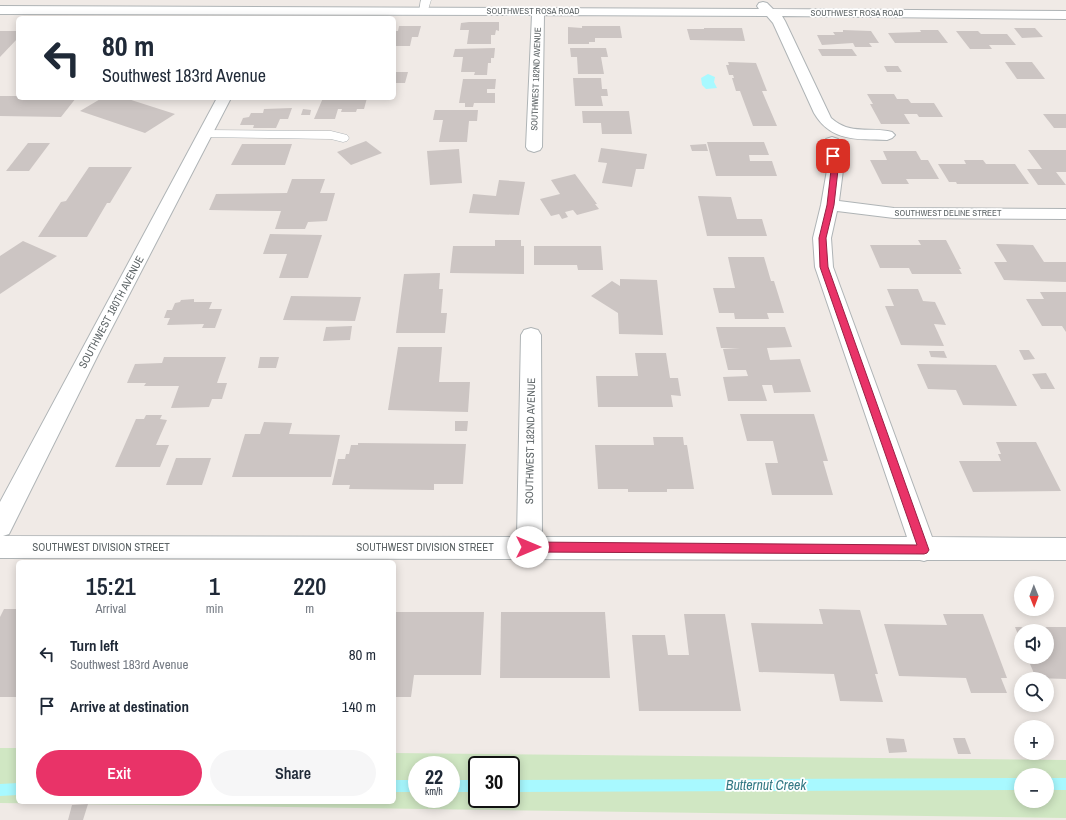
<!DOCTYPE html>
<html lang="en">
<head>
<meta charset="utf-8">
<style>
  body { margin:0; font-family:"Archivo Narrow",sans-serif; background:#f6f6f7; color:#1f2937; height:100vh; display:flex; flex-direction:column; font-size:15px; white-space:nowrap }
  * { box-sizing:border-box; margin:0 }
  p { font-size:13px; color:#747a83 }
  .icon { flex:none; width:22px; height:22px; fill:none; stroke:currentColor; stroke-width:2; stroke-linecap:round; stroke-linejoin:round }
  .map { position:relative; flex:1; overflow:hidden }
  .details { position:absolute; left:16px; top:560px; width:380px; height:244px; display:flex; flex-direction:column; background:#fff; border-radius:6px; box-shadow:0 2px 10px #0003 }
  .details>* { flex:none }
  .top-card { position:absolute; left:16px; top:16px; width:380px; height:84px; border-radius:6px; box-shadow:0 2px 10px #0003; background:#fff; color:#1f2937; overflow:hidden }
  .needle { width:26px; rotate:179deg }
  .tools { position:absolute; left:1014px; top:576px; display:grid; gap:8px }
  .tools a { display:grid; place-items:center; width:40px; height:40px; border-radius:50%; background:#fff; box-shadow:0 2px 10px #0003; font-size:20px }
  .speed { position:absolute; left:408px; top:756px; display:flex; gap:8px; font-size:20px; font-weight:700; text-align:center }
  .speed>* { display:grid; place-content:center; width:52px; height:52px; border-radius:50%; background:#fff; box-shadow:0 2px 10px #0003; line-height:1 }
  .speed small { font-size:10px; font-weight:400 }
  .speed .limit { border:2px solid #111; border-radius:6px; background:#fff; color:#111 }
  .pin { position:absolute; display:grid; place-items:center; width:34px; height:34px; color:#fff; margin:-17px; border-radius:8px; box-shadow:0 2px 6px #0006 }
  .me { position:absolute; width:44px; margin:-22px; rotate:90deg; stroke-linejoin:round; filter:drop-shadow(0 0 3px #0008) }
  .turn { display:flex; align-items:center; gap:14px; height:84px; padding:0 20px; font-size:18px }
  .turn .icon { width:52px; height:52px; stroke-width:2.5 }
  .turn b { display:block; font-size:28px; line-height:34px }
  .eta { display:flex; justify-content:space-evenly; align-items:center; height:68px; text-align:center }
  .eta b { font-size:24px; font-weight:600; line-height:28px }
  .action { display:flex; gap:8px; margin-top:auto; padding:8px 20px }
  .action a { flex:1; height:46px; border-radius:24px; background:#e93368; color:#fff; font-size:16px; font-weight:600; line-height:46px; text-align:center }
  .action a+a { background:#f6f6f7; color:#1f2937 }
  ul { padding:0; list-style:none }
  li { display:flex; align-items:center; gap:12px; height:52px; padding:0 20px }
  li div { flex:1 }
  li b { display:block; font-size:15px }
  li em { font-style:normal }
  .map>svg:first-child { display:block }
</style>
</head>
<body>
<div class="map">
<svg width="1066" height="820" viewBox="0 0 1066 820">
  <rect width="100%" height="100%" fill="#f0eae6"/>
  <!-- green -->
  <path fill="#d0e7c3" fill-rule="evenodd" d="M0,748h18v54h376v-49l672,7v58l-1066,-15zM417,765h34v34h-34zM477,765h34v34h-34zM1021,775h26v26h-26z"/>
  <!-- water -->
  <polygon fill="#a8f9ff" points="708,74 715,77 714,82 717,88 706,89 702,85 701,78"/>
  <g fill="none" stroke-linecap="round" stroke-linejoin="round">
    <!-- stream -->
    <g fill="#a8f9ff" fill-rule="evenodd">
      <polygon points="1021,778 1021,790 511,792 511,780"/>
      <rect x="1047" y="778" width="19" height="12"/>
      <rect x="394" y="780" width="23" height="12"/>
      <rect x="451" y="780" width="26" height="12"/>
      <polygon points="18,783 18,795 0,796 0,784"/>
    </g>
  </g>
  <!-- building -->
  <g fill="#ccc5c3">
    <polygon points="469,22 499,22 499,31 496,30 495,35 491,35 491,44 467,44 469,30 460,30 461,23"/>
    <polygon points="399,26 421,26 418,37 412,37 410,46 394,46 394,31 398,31"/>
    <polygon points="582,26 620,26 622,38 595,38 595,42 589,42 589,44 568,44 568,27 582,28"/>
    <polygon points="704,28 742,28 745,41 690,40 687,29 704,29"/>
    <polygon points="1014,28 1035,28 1043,37 1022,38"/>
    <polygon points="843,30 871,31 879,43 869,43 872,47 855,47 853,43 822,45 817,35 835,35 833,32 843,32"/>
    <polygon points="920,30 938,30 948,43 895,43 888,33 921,32"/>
    <polygon points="0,31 18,31 18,38 0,57"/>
    <polygon points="956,31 978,31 981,34 1007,34 1016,45 989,45 992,49 970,49"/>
    <polygon points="495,48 494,58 491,58 491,63 488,63 487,75 474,75 475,72 461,72 463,57 453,57 455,49"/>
    <polygon points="570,48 606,48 608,57 601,57 604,74 578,74 577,57 571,57"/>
    <polygon points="818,49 852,49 857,56 822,56"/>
    <polygon points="728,62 756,63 767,91 762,91 777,126 753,126 740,91 736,91 732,78 734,78 733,75 729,75 726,65 729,65"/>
    <polygon points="1005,62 1032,62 1045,79 1017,79"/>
    <polygon points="884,66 898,66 902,72 887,72"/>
    <polygon points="394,72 408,72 405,83 394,83"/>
    <polygon points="573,78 601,78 602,89 607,89 608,96 601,96 603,106 575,106"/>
    <polygon points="463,79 496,79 495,89 487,89 487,93 495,93 495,103 474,103 473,107 465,107 465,103 459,103"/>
    <polygon points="867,94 894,94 897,99 908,99 911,103 934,103 943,117 919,117 917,114 904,114 910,124 881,124 870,104 873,104"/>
    <polygon points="0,96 18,96 18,98 76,98 61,117 0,116"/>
    <polygon points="102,98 125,98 175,114 145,133 80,111"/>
    <polygon points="323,98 367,98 364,109 357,109 356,112 341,112 342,109 338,109 335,119 314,119"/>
    <polygon points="292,108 288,119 280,119 276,128 253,128 254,125 240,125 243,118 249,117 251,113 263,113 264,109"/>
    <polygon points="303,109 311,110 310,115 301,115"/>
    <polygon points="435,110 478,110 477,121 469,121 467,142 439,142 443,120 433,120"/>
    <polygon points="582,111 629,111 632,134 602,134 601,123 583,123"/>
    <polygon points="1043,114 1066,114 1066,128 1054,128"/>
    <polygon points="366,141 382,153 351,165 337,152"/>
    <polygon points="707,142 764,142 769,155 749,155 750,161 772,161 777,176 716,176"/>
    <polygon points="28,143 50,143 29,171 6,171"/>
    <polygon points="242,144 292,144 285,165 231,165"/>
    <polygon points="706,144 708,151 692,151 690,145"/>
    <polygon points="601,148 647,154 644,169 636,169 632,187 602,183 607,163 598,162"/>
    <polygon points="459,149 462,183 430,185 427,151"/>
    <polygon points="1028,150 1066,150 1066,172 1056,172 1066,185 1038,185 1027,169 1042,169"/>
    <polygon points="883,151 916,151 921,160 928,160 939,179 906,179 909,184 882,184 870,160 887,160"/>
    <polygon points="964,160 983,160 986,164 1015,164 1029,184 957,184 956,182 949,182 938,164 966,164"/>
    <polygon points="89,167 132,167 110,203 107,203 87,237 38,237 61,202 66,201"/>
    <polygon points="575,174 597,204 595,204 599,209 577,215 573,210 565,212 568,217 562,219 559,214 551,216 540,199 560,194 551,180"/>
    <polygon points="292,179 325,179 320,193 335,193 327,221 308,222 305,229 275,229 281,211 209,210 216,194 287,193"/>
    <polygon points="499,180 525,182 519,215 469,213 473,194 496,196"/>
    <polygon points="698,196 731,197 737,219 762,219 767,236 707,236"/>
    <polygon points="270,234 322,235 308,278 279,278 287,254 263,254"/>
    <polygon points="495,240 521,240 521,246 524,246 524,274 450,273 453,246 495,246"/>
    <polygon points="918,240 946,240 961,269 959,269 962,274 912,274 909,268 880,268 870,245 921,245"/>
    <polygon points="23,241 57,256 0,294 0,256"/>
    <polygon points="996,244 1033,245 1044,262 1066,262 1066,282 1004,280 994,262 1007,262"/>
    <polygon points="534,246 601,246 603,270 578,270 577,265 534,265"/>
    <polygon points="728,257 764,257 771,281 774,281 784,313 767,313 769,319 735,319 734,313 719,313 713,288 735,288"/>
    <polygon points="440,273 439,289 443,289 441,313 447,313 445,333 396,333 404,274"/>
    <polygon points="620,279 657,280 663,335 619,334 618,313 591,296 612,281 620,286"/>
    <polygon points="887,289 918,289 923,301 935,302 946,325 934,324 944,346 901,345 885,306 894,306"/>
    <polygon points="1040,292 1066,292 1066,332 1062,326 1042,326 1026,299 1044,299"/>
    <polygon points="291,296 361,297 355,321 283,320"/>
    <polygon points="194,299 194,302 212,302 209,309 222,309 215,328 202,328 204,324 167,325 170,318 164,318 167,310 172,310 175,303 180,302 181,300"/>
    <polygon points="352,326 350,340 323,341 326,327"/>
    <polygon points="716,327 785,327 792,347 767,348 770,360 800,359 811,392 774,393 772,385 762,385 767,401 728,401 723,377 748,376 746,370 728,370 723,349 740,348 721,348"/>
    <polygon points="398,347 442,347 439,382 470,382 468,412 388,410"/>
    <polygon points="1019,350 1029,350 1035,359 1024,360"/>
    <polygon points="929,351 944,351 947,358 931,357"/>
    <polygon points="635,353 666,353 670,378 678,378 681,396 671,395 673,407 598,407 596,376 638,376"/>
    <polygon points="164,357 226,357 217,383 227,383 222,399 212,399 209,407 171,408 179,386 144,386 146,383 127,383 135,364 162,363"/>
    <polygon points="260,357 279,357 276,368 258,368"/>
    <polygon points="917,364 996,365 1017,406 963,405 956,390 928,389"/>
    <polygon points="1046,373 1055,389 1041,389 1032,374"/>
    <polygon points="740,414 814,414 828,461 823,461 833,495 772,495 765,463 778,463 773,441 747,441"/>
    <polygon points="146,415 162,415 160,419 167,420 156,445 169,445 160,467 115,467 136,419 144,419"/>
    <polygon points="455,421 468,421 467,431 455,431"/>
    <polygon points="264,422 292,423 289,434 340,435 331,477 232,477 245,434 260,434"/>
    <polygon points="653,437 683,437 684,445 687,445 694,489 667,489 667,492 628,492 628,489 598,489 595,445 654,445"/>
    <polygon points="996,442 1036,442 1061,491 973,492 959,461 1001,461 998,454 1001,454"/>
    <polygon points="358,443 466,444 463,484 434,484 434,490 349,489 350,485 332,485 338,459 345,459 346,454 349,454 351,445 358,445"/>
    <polygon points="176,458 211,458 202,485 166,485"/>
    <polygon points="4,609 18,609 18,697 0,697 0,617"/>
    <polygon points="819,609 860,610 878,674 875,674 883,702 840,701 834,674 759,672 751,623 823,624"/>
    <polygon points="394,612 484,612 481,675 414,675 411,697 394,697"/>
    <polygon points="501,612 605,612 610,678 500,678"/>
    <polygon points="684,614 725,614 741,711 639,711 632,635 665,635 668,655 689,655"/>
    <polygon points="943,614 983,614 1007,678 1001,678 1007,693 971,693 966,678 899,676 884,624 947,625"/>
    <polygon points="1015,627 1066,627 1066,679 1036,678 1027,657 1047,657 1047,631 1021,631 1021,642"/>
    <polygon points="886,738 904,739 907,752 889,753"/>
    <polygon points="953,738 965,738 971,754 958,754"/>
    <polygon points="88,804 83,820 68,820 72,805"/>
  </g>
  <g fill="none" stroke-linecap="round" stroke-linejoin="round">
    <!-- service casing -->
    <g stroke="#afb4b6" stroke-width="1">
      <g id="service">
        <polygon points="421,0 431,0 427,13 424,14 419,11"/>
        <polygon points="205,130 331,131 347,135 349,138 347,141 343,142 331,139 201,137 199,134 201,131"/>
      </g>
    </g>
    <!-- minor casing -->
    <g stroke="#afb4b6" stroke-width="2">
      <g id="minor">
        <path d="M763,2l4,1 6,6 293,2v8l-284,-3 3,5 46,97c20,18 39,8 61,14l3,3 -3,3 -5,2c-30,-1 -56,2 -73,-27l-41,-90 -6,-7 -223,-1 -2,132 -2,3 -6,2 -6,-2 -2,-3 6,-132 -532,-1v-8l759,3 -2,-3 2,-3z"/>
        <polygon points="217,98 231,98 101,349 9,534 3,536 517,537 521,335 524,330 531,328 538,330 541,335 542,537 907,537 815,267 813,238 821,205 827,170 824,142 826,139 832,137 838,139 840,142 843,170 839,201 894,208 1066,209 1066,219 894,218 837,211 831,238 833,267 932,537 1066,538 1066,560 927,560 924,561 920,560 0,558 0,502"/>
      </g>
    </g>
    <!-- service -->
    <use href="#service" fill="#fff" fill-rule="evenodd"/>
    <!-- minor -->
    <use href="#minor" fill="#fff" fill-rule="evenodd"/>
  </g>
  <!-- route -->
  <polygon fill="#e93368" stroke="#972144" points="833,154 836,156 838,170 834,205 826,238 828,267 929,550 927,553 924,554 528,552 525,550 523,547 525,544 528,542 917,545 820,267 819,238 827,205 831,170 830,156"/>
  <g text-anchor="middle" stroke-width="3.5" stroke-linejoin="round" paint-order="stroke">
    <!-- far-street labels -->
    <g font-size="9" fill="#5e6567" stroke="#fff">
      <text x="533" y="14">SOUTHWEST ROSA ROAD</text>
      <text x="857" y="16">SOUTHWEST ROSA ROAD</text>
      <text transform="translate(536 79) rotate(-88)" y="3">SOUTHWEST 182ND AVENUE</text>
      <text x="948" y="216">SOUTHWEST DELINE STREET</text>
    </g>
    <!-- street labels -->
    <g font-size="11" fill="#5e6567" stroke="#fff">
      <text transform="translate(111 312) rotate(-62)" y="4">SOUTHWEST 180TH AVENUE</text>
      <text transform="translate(530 441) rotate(-89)" y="4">SOUTHWEST 182ND AVENUE</text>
      <text x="101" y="551">SOUTHWEST DIVISION STREET</text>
      <text x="425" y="551">SOUTHWEST DIVISION STREET</text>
    </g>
    <!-- near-water labels -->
    <g font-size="14" font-style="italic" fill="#357a85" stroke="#fff">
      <text x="766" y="790">Butternut Creek</text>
    </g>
  </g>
</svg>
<div class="tools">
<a><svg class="needle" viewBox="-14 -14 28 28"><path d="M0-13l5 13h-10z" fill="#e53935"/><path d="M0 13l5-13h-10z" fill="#747a83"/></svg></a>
<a><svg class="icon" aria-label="sound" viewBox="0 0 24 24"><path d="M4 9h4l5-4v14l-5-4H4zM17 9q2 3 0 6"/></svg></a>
<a><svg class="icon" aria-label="search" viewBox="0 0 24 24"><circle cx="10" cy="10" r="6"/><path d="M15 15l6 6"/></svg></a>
<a>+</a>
<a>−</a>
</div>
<div class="speed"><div>22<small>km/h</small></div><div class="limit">30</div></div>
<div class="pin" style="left:833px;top:156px;background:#d93025"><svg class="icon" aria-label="arrive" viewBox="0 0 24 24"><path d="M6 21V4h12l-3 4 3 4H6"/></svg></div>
<svg class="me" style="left:528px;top:547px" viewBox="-20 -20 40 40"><circle r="19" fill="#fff"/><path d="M0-13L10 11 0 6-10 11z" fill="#e93368"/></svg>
<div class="top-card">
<div class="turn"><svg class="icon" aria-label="left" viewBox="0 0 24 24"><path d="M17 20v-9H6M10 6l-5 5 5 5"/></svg><div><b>80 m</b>Southwest 183rd Avenue</div></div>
</div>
<section class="details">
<div class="eta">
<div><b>15:21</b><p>Arrival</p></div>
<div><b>1</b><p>min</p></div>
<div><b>220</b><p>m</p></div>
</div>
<ul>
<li><svg class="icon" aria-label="left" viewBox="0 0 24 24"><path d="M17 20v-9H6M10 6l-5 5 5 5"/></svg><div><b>Turn left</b><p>Southwest 183rd Avenue</p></div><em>80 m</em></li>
<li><svg class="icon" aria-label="arrive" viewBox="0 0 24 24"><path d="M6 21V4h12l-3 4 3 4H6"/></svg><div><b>Arrive at destination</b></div><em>140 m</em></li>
</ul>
<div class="action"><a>Exit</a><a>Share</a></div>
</section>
</div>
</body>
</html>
